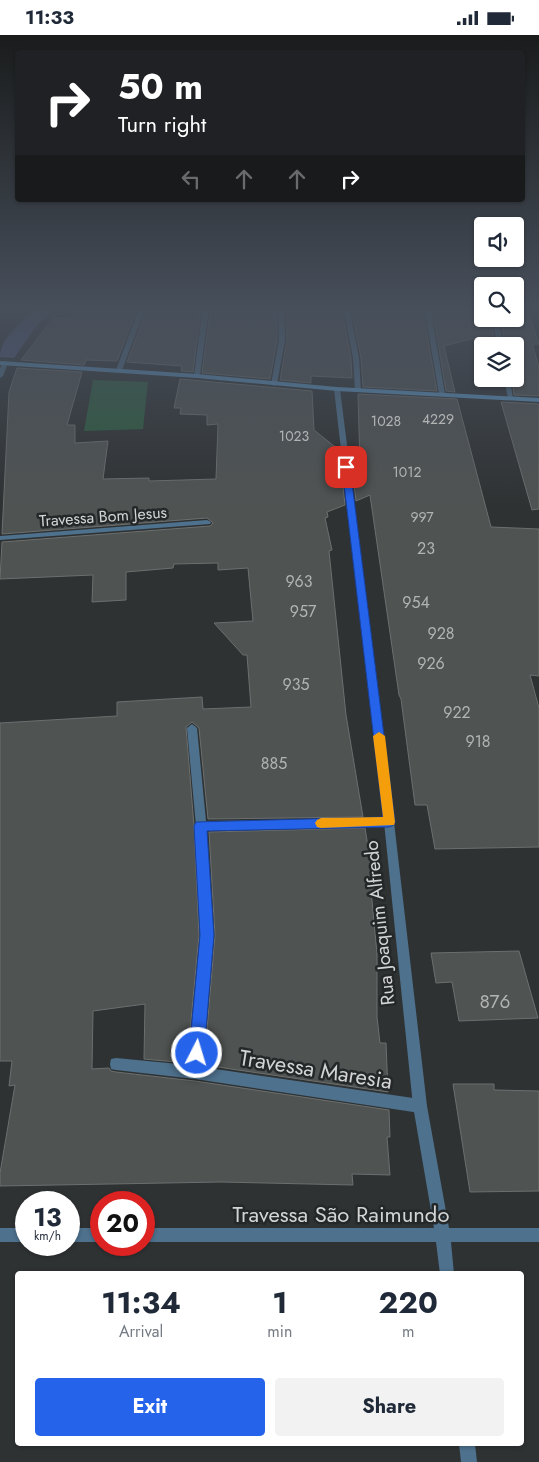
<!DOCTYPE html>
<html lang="en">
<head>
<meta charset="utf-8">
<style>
  body { margin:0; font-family:Jost,sans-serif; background:#f2f2f3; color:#1f2937; height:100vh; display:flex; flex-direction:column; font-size:19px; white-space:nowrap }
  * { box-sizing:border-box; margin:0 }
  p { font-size:16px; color:#747a83 }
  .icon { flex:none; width:28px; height:28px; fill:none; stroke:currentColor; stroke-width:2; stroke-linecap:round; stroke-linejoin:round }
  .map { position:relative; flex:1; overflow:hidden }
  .drawer { position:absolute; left:15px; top:1236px; width:509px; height:175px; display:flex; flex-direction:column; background:#fff; border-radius:5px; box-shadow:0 1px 4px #0004 }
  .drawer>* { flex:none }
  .guide { position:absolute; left:15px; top:15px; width:510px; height:152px; border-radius:5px; box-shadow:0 1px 4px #0004; background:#202124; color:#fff; overflow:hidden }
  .fabs { position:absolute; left:474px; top:182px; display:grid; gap:10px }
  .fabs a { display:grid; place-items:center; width:50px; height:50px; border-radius:5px; background:#fff; box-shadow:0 1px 4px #0004; font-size:25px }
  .speed { position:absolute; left:15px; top:1156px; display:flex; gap:10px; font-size:25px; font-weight:700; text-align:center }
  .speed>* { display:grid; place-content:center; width:65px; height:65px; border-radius:50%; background:#fff; box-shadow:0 1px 4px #0004; line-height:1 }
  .speed small { font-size:12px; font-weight:400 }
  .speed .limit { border:8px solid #d22; background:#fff; color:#111 }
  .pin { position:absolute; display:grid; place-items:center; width:42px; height:42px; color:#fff; margin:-21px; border-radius:10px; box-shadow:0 2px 8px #0006 }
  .me { position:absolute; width:55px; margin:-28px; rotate:5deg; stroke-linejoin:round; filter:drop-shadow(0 0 4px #0008) }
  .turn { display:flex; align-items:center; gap:18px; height:105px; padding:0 20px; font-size:22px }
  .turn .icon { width:65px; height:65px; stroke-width:2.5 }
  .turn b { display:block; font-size:35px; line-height:42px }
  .lanes { display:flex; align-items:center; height:48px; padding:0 20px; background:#0003; justify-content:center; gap:25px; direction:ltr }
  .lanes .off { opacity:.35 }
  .eta { display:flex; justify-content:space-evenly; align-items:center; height:85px; text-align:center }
  .eta b { font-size:30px; font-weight:700; line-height:35px }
  .cta { display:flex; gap:10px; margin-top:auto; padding:10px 20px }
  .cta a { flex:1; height:58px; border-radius:5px; background:#2563eb; color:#fff; font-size:20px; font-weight:700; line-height:58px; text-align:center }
  .cta a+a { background:#f2f2f3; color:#1f2937 }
  .status { display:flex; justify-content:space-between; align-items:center; height:35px; padding:0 25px; background:#fff; direction:ltr }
  .status svg { height:14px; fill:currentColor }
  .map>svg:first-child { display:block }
</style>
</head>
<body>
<div class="status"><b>11:33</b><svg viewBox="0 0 49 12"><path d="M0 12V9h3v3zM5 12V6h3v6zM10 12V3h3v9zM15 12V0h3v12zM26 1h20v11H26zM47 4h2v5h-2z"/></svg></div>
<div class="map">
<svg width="539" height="1427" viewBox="0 0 539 1427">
  <rect width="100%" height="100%" fill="#2f3233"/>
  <!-- green -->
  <polygon fill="#2e5d3f" points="93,345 148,347 143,394 84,396"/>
  <!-- water -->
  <path fill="#4e5985" d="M38,271h17l-20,22 -21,30 -14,-1c0,-21 25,-36 38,-51z"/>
  <!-- building -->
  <g fill="#4f5352" stroke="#6c6f6f">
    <polygon points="78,271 138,271 117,326 86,325 84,330 21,325 54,282 72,284"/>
    <polygon points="148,271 201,271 193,337 181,336 182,331 127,327"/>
    <polygon points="211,271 276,271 277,305 270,344 202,338"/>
    <polygon points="286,271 341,271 351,323 352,343 311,341 311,348 280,345 287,305"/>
    <polygon points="351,271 422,271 437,356 363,352 361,323"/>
    <polygon points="432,271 482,271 482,284 490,284 496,311 485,311 482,301 444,311 455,357 446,356"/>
    <polygon points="515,271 526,271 539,309 533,309 533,312 539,332 539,361 514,360 512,344 515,344 515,311 506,311 500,284 515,284"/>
    <polygon points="17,333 82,337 67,390 75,390 75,408 108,406 103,444 149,443 149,446 216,444 218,389 207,390 207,380 180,379 181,373 174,373 180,344 312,356 314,395 339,415 345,470 327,477 328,482 325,483 332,515 329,516 346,680 363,782 208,784 199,693 192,687 186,692 194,791 199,900 187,1028 144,1024 145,969 93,976 92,1034 109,1033 111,1036 116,1037 195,1046 389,1075 390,1102 387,1102 390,1140 352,1139 353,1150 221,1147 0,1151 0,1138 15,1050 9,1051 12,1026 0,1026 0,688 117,681 117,667 202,662 203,674 251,672 247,620 243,620 214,588 253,586 248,533 218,535 218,528 174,529 173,533 126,537 126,565 92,567 93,540 0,544 2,507 210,491 213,488 207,483 2,499 9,357"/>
    <polygon points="358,359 457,364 491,492 539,494 539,641 530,640 539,673 539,812 435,814 427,770 415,770 401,664 399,660 370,460 356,466 351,424 360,431"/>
    <polygon points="501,367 539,369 539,474 532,475"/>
    <polygon points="365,793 375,855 371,855 377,919 377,982 380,1008 386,1008 388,1057 204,1030 215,900 209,797"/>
    <polygon points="519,916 538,983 459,986 452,947 436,948 431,918"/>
    <polygon points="453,1049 494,1049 494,1055 539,1056 539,1156 470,1157"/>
  </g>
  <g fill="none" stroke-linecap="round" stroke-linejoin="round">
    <!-- lane -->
    <g fill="#4e718d" fill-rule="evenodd">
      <polygon points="140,271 146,271 122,335 117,336 116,335"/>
      <polygon points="203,271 209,271 200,341 197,343 194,341"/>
      <polygon points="278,271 284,271 285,305 277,349 274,351 271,349 279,305"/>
      <polygon points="343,271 349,271 359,323 361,355 358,357 355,355 353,323"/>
      <polygon points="424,271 430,271 445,359 442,361 439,359"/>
      <polygon points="207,485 211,487 210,489 0,505 0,501"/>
      <polygon points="192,689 197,693 206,786 389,783 393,784 394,787 393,790 389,791 207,795 213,900 202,1032 420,1064 425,1066 427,1071 425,1076 420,1078 195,1044 116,1035 111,1034 110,1029 111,1024 116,1023 189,1030 201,900 196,791 187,693"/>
    </g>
    <!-- street -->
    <g fill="#4e718d" fill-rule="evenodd">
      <polygon points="492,284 498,284 504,311 498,311"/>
      <polygon points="5,326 8,328 3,341 0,343 0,333 3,327"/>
      <polygon points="504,344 510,344 513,364 508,363"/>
      <polygon points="337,352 340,354 394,787 427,1071 449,1193 539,1193 539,1207 451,1207 454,1239 440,1239 436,1207 144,1207 144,1193 434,1193 413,1071 384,787 334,354"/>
      <rect x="0" y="1193" width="26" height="14"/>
      <rect x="69" y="1193" width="32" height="14"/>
      <polygon points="459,1409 475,1409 477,1427 461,1427"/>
    </g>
    <!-- secondary -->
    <polygon fill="#5a94c1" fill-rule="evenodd" points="0,326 197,339 337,352 539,363 539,367 337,356 197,343 0,330"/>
  </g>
  <!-- sky -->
  <linearGradient id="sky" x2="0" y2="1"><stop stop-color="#1a1c1c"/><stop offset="0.58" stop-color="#474f5b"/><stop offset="1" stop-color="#474f5b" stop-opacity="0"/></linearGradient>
  <rect width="539" height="471" fill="url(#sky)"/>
  <!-- route -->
  <polygon fill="#2563eb" stroke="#184099" points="346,430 350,432 395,787 394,790 389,792 207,796 214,900 204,1018 202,1023 197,1025 191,1023 189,1018 200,900 194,791 196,787 383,782 342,432"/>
  <!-- slow -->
  <polygon fill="#f59e0b" points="379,697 385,701 395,787 394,790 321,793 317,792 315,788 317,785 321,783 383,782 373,701"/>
  <g text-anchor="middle" stroke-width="5" stroke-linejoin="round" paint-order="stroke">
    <!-- far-number labels -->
    <g font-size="14" fill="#b2b4b4">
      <text x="438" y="389">4229</text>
      <text x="386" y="391">1028</text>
      <text x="294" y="406">1023</text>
      <text x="407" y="442">1012</text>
      <text x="422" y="487">997</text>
    </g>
    <!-- far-street labels -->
    <g font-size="16" fill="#d3d5d5" stroke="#252829">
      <text transform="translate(103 481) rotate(-4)" y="6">Travessa Bom Jesus</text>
    </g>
    <!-- number labels -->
    <g font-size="16" fill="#b2b4b4">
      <text x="426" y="519">23</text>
      <text x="299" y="552">963</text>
      <text x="416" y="573">954</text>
      <text x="303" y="582">957</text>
      <text x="441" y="604">928</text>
      <text x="431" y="634">926</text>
      <text x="296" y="655">935</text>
      <text x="457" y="683">922</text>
      <text x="478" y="712">918</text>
      <text x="274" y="734">885</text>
    </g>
    <!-- street labels -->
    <g font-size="19" fill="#d3d5d5" stroke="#252829">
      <text transform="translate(379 888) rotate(-96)" y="7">Rua Joaquim Alfredo</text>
    </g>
    <!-- near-number labels -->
    <g font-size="19" fill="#b2b4b4">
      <text x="495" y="973">876</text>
    </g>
    <!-- near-street labels -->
    <g font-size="22" fill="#d3d5d5" stroke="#252829">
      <text transform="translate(316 1034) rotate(9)" y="8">Travessa Maresia</text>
      <text x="341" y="1187">Travessa São Raimundo</text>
    </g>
  </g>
</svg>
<div class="fabs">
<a><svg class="icon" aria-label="sound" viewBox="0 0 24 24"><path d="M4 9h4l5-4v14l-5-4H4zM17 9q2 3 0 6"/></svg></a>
<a><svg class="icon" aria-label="search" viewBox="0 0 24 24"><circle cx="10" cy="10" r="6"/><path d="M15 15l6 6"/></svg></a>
<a><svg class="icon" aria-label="layers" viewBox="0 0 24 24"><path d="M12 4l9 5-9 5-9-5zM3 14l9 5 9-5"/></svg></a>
</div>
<div class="speed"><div>13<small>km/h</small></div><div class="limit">20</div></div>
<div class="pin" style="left:346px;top:432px;background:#d93025"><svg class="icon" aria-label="arrive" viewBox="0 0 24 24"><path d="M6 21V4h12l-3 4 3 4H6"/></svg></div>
<svg class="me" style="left:197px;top:1018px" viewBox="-20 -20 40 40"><circle r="17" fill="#2563eb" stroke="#fff" stroke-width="3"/><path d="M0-11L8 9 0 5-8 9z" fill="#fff"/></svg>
<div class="guide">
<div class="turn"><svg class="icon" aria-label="right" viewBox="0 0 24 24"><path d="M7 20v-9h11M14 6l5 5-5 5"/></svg><div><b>50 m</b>Turn right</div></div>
<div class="lanes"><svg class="icon off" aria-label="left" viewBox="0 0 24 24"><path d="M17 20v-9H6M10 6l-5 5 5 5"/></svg><svg class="icon off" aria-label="ahead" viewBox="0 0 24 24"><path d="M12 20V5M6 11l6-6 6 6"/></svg><svg class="icon off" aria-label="ahead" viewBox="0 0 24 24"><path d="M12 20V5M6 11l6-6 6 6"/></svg><svg class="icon" aria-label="right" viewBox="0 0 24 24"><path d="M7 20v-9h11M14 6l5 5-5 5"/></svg></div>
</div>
<section class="drawer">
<div class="eta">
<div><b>11:34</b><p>Arrival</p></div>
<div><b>1</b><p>min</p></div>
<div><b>220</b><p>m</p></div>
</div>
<div class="cta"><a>Exit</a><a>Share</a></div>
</section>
</div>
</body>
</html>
